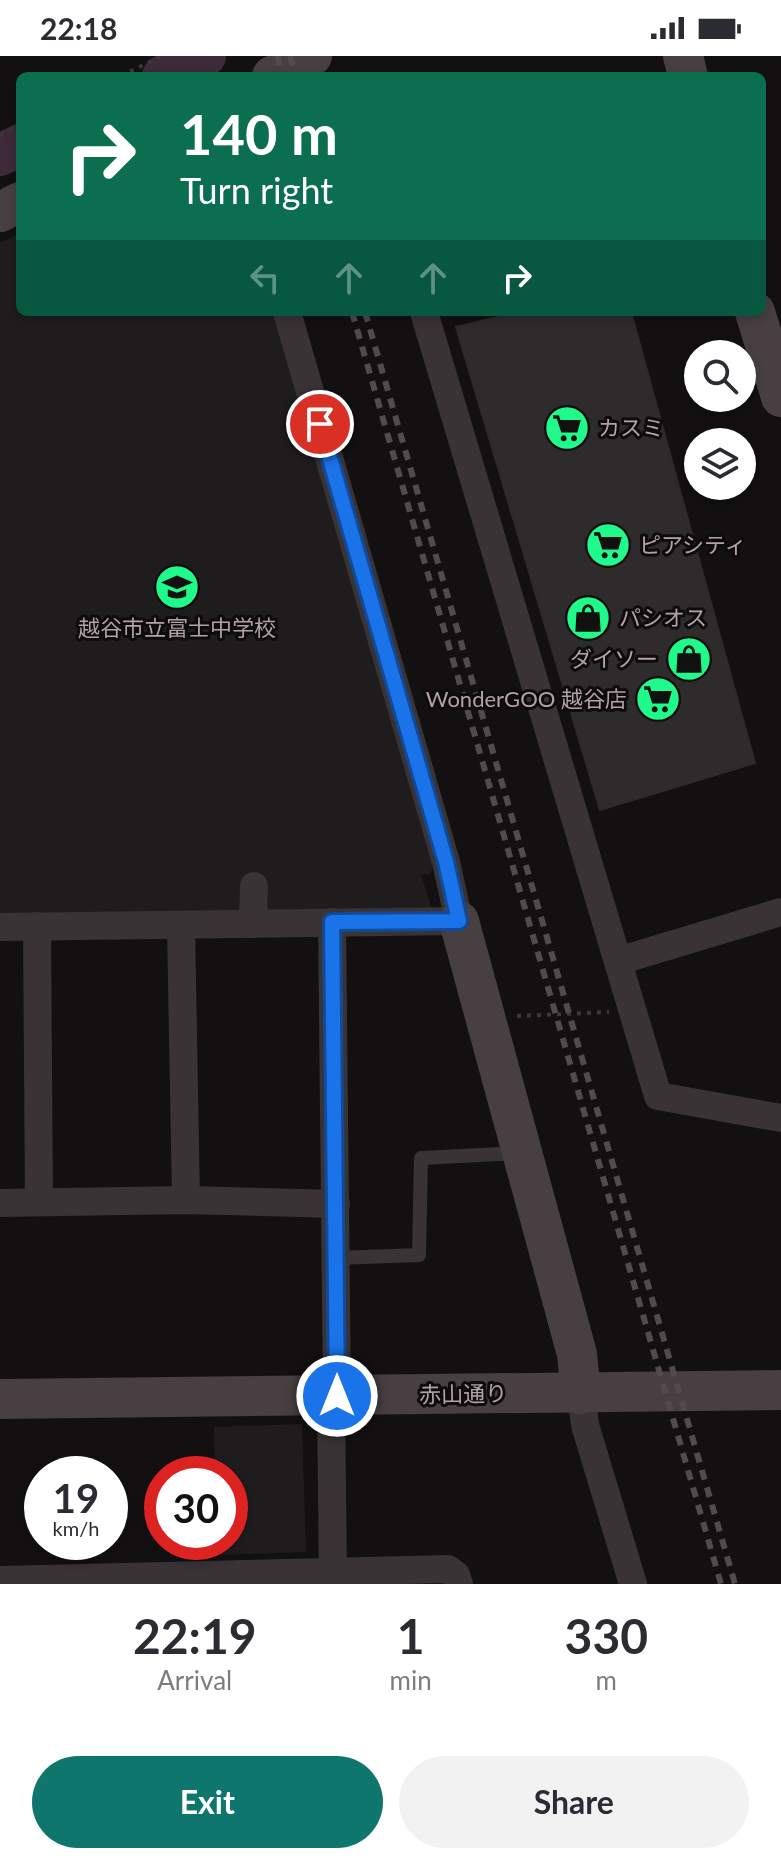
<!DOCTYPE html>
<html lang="en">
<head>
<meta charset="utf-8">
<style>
  body { margin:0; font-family:Lato,"Noto Sans JP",sans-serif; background:#f2f2f3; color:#2b2b33; height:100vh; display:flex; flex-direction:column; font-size:30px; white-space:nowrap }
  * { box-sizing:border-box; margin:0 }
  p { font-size:26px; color:#7c7c81 }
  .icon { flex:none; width:44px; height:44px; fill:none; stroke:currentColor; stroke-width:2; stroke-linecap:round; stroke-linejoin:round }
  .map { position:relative; height:1528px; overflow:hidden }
  .panel { display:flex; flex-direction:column; background:#fff; flex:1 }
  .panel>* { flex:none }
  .banner { position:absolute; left:16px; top:16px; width:750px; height:244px; border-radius:12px; box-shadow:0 4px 12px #0003; background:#0b6e4f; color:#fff; overflow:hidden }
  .controls { position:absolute; left:684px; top:284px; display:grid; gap:16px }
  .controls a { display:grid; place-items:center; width:72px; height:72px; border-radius:50%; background:#fff; box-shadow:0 4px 12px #0003; font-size:40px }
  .speed { position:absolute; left:24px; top:1400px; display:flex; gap:16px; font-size:40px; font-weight:700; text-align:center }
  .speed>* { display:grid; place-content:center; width:104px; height:104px; border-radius:50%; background:#fff; box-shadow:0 4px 12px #0003; line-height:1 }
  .speed small { font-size:20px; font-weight:400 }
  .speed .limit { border:12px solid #d22; background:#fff; color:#111 }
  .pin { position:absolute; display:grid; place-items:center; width:68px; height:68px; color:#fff; margin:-34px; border:4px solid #fff; border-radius:50%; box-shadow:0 2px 8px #0007 }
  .me { position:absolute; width:88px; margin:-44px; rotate:0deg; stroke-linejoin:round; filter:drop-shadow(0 0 6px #0008) }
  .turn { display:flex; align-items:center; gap:28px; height:168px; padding:0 32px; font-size:36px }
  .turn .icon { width:104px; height:104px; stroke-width:2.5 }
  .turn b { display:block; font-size:56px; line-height:68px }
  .lanes { display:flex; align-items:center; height:76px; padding:0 32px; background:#0003; justify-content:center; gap:40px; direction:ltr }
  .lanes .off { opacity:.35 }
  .eta { display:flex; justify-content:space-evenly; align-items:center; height:136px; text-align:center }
  .eta b { font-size:48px; font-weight:700; line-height:56px }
  .cta { display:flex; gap:16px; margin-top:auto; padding:16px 32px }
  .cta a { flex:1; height:92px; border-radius:48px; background:#0f766e; color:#fff; font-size:32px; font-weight:700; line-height:92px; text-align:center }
  .cta a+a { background:#f2f2f3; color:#2b2b33 }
  .status { display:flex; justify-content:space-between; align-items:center; height:56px; padding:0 40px; background:#fff; direction:ltr }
  .status svg { height:22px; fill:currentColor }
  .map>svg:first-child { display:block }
</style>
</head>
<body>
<div class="status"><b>22:18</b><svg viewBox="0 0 49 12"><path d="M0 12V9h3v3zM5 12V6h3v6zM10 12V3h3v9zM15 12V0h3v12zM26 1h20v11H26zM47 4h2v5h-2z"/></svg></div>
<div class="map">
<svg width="781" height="1528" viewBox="0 0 781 1528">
  <rect width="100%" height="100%" fill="#121011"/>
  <!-- built -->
  <g fill="#1f1c1d">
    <polygon points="20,177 20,256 273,256 435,807 430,818 421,818 432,854 0,860 0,187"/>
    <polygon points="302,1368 306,1496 218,1499 218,1486 230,1486 230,1418 215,1418 214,1371"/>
  </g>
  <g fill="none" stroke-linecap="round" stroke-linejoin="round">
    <!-- river -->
    <g stroke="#3d2b39" stroke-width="42">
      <polyline points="163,20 205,0"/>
      <polyline points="0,99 20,89"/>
    </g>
  </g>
  <!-- building -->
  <polygon fill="#2e2b2c" stroke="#2e2a2b" stroke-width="2" points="520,256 631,256 755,707 600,754 456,271"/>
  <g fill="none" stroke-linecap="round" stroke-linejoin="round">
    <!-- path -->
    <g stroke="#3e373a" stroke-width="4" stroke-dasharray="4 6" stroke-linecap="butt">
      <polyline points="121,20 162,0"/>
      <polyline points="0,79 20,69"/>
      <polyline points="517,960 609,956"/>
    </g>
    <!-- lane -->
    <polyline stroke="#393335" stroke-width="14" points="336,1202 419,1199 421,1102 519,1097"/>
    <!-- street -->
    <g stroke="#393335" stroke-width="28">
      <polyline points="424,256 658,1040 781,1062"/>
      <polyline points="332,866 337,1340"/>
      <polyline points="253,868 254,830"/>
      <polyline points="181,869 186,1144"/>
      <polyline points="37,870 39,1145"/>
      <polyline points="0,871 459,865 446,806 287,256"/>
      <polyline points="618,905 781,856"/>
      <polyline points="0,1147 186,1144 336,1148"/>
      <polyline points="581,1338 585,1369 633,1528"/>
      <polyline points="331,1340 333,1528"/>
      <polyline points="0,1524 448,1513 456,1519 459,1528"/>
    </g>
    <!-- secondary -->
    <g stroke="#473f42" stroke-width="40">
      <polyline points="683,0 688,20"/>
      <polyline points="272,20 312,0"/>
      <polyline points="0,156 20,146"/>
      <polyline points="755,256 781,341"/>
      <polyline points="459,865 577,1298 581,1338"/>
      <polyline points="0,1343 781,1334"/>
    </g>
    <!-- rail -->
    <g stroke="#524a4d" stroke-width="6" stroke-dasharray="10 8" stroke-linecap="butt">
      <polyline points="277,0 283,20"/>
      <polyline points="290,0 296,20"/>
      <polyline points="352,256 721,1528"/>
      <polyline points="365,256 735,1528"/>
    </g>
  </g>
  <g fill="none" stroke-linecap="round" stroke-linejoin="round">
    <!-- route casing -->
    <g stroke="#114b97" stroke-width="20">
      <polyline id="route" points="320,368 446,806 459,865 332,866 337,1340"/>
    </g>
    <!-- route -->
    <use href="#route" stroke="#1a73e8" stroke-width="14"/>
  </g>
  <!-- icons -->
  <defs>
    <g id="supermarket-disc" transform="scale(2.3)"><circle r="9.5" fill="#20fa8b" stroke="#0d0b0c"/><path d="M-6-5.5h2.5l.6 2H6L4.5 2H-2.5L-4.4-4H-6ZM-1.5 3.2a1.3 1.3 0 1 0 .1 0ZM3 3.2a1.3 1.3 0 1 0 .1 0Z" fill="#111"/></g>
    <g id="school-disc" transform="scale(2.3)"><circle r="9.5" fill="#20fa8b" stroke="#0d0b0c"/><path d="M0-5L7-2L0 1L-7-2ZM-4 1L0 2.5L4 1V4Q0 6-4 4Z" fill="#111"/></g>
    <g id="shop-disc" transform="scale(2.3)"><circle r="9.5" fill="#20fa8b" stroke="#0d0b0c"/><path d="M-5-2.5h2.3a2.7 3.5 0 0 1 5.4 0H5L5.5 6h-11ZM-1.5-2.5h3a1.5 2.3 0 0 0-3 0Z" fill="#111"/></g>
  </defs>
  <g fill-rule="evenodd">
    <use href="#supermarket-disc" x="567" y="372"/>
    <use href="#supermarket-disc" x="608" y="489"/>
    <use href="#school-disc" x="177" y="531"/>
    <use href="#shop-disc" x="588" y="562"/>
    <use href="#shop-disc" x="689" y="603"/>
    <use href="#supermarket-disc" x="658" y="643"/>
  </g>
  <g text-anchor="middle" stroke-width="6" stroke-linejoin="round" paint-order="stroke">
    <!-- poi labels -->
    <g font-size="22" fill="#b3a1aa" stroke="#0d0b0c" text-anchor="start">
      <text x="598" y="380">カスミ</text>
      <text x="639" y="497">ピアシティ</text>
      <text x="619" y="570">パシオス</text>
      <text x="177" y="580" text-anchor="middle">越谷市立富士中学校</text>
      <text x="658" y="611" text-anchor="end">ダイソー</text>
      <text x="627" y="651" text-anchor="end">WonderGOO 越谷店</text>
    </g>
    <!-- street labels -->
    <g font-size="22" fill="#b3a1aa" stroke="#0d0b0c">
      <text transform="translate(463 1338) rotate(-1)" y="8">赤山通り</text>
    </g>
  </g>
</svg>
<div class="controls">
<a><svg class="icon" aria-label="search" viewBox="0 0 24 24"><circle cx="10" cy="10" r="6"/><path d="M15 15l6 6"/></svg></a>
<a><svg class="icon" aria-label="layers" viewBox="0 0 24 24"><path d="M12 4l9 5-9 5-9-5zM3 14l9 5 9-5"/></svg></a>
</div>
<div class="speed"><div>19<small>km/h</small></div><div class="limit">30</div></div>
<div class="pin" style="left:320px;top:368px;background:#d93025"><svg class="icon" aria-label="arrive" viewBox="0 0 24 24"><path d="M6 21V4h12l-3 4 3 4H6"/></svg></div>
<svg class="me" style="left:337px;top:1340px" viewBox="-20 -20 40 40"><circle r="17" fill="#1a73e8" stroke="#fff" stroke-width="3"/><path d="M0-11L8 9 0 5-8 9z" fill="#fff"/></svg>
<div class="banner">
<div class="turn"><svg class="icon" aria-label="right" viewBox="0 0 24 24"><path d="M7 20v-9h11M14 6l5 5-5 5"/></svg><div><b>140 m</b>Turn right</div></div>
<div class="lanes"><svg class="icon off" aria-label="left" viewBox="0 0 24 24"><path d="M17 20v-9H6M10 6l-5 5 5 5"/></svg><svg class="icon off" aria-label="ahead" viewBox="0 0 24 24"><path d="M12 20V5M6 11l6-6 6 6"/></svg><svg class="icon off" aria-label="ahead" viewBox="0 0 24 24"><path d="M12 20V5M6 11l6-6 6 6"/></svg><svg class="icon" aria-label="right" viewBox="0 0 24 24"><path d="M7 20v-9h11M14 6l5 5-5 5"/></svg></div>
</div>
</div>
<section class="panel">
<div class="eta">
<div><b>22:19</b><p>Arrival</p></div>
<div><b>1</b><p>min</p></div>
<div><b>330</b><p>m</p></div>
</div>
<div class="cta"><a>Exit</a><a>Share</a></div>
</section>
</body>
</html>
